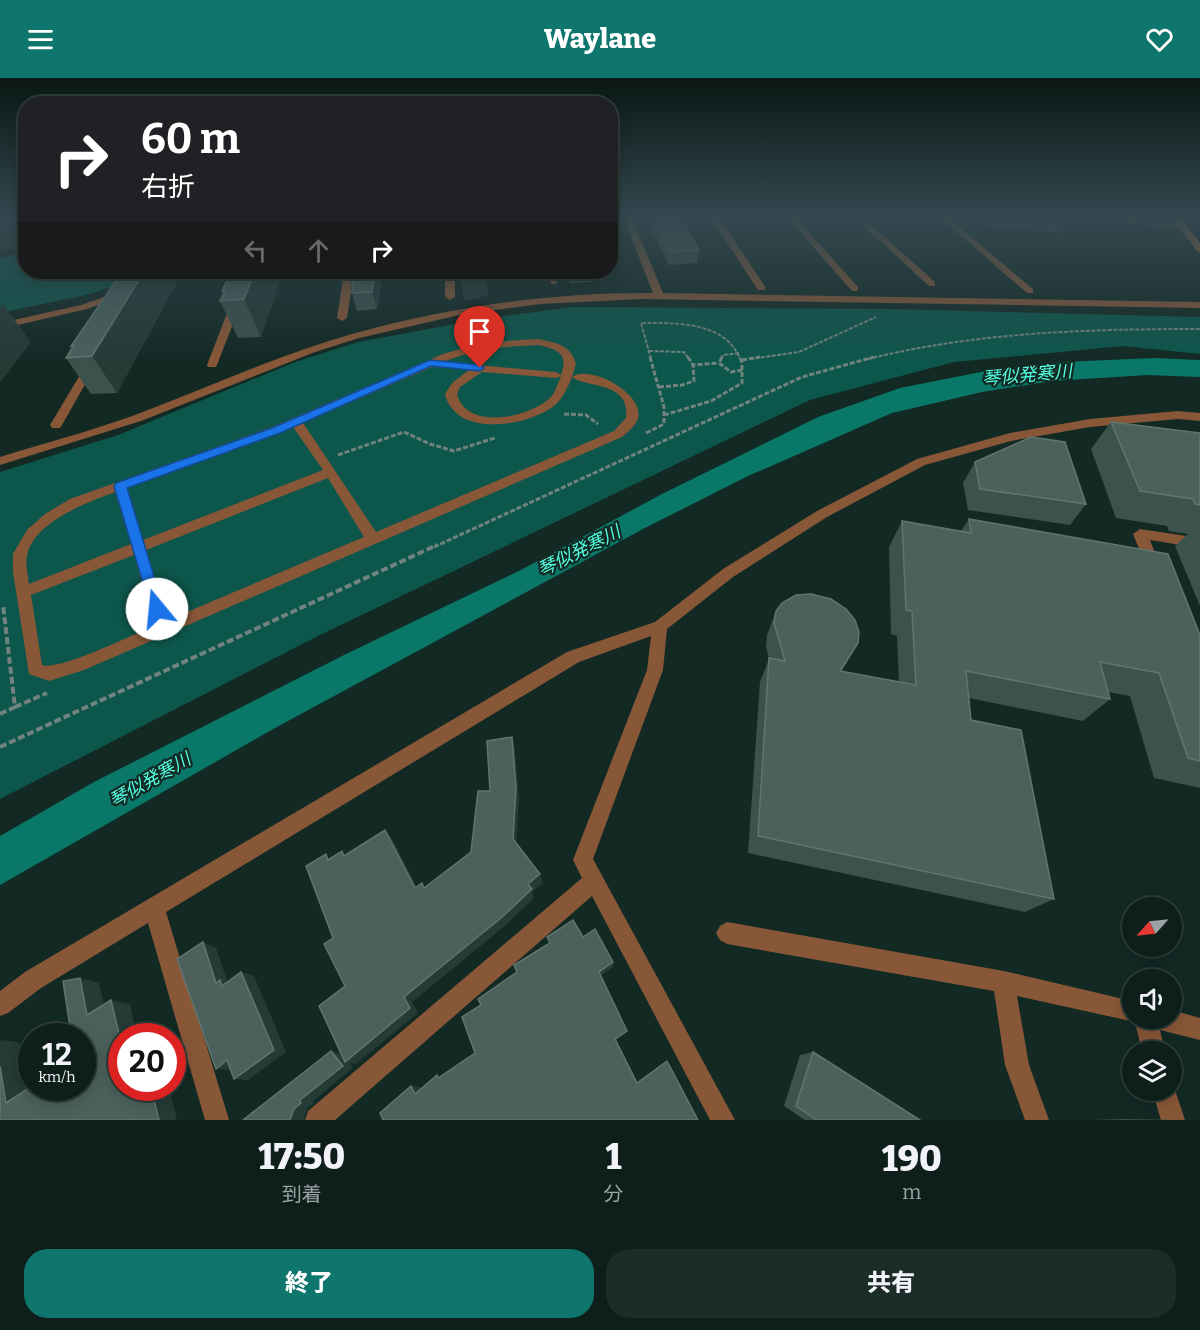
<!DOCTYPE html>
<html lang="ja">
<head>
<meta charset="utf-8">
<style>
  body { margin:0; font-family:Bitter,"Noto Sans JP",serif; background:#1c2c28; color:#f1f3f6; height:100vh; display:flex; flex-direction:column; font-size:22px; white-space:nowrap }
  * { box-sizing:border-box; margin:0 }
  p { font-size:20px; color:#9ba2a3 }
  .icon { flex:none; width:33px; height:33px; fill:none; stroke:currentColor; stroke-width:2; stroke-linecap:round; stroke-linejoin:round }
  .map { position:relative; height:1042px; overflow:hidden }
  .side { display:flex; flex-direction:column; background:#0e1f1b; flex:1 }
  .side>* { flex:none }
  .hud { position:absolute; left:18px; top:18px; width:600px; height:183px; border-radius:24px; box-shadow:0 3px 15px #0003,0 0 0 2px #2e3d3a; background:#202124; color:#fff; overflow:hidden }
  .needle { width:39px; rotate:243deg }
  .tools { position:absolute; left:1122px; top:819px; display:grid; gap:12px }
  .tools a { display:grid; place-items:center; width:60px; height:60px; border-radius:50%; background:#0e1f1b; box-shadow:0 3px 15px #0003,0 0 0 2px #2e3d3a; font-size:30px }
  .speed { position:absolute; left:18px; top:945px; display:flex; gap:12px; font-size:30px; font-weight:700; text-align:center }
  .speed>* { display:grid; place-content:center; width:78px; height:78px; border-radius:50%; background:#0e1f1b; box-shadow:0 3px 15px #0003,0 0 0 2px #2e3d3a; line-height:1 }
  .speed small { font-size:15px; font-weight:400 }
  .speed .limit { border:9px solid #d22; background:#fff; color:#111 }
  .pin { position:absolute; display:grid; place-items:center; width:51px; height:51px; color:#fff; margin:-62px -26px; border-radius:50% 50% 50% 0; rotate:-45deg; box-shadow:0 0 6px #0007 }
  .pin .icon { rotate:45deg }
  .me { position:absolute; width:66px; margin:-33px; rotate:343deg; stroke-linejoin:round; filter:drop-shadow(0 0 4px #0008) }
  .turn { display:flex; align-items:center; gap:21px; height:126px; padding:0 24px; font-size:27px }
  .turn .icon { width:78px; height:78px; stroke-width:2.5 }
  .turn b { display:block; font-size:42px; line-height:51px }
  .lanes { display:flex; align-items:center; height:57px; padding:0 24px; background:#0003; justify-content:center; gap:30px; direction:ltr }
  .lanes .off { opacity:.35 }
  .eta { display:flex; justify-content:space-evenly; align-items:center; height:102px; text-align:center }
  .eta b { font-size:36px; font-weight:800; line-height:42px }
  .cta { display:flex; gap:12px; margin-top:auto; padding:12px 24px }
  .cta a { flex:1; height:69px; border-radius:24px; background:#0f766e; color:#fff; font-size:24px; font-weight:800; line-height:69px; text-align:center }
  .cta a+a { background:#1c2c28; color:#f1f3f6 }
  header { display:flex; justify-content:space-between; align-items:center; height:78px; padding:0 24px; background:#0f766e; color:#fff; font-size:27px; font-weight:800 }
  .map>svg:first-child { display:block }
</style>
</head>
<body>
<header><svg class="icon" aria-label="menu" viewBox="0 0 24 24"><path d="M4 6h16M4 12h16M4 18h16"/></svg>Waylane<svg class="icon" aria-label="heart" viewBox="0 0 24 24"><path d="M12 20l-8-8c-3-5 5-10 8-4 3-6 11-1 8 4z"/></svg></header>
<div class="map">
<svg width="1200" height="1042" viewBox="0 0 1200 1042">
  <rect width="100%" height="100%" fill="#122924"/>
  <!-- green -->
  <g fill="#0d564b">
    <polygon points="25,174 26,194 156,194 90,216 0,235 0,180"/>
    <polygon points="573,229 893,231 1200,239 1200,276 1123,268 954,284 810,322 320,557 0,721 0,394 118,357 295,284 358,264 482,241"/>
  </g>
  <!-- water -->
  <polygon fill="#097868" points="1154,280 1200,282 1200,299 1147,297 1052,303 982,314 892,335 748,398 643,451 275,650 0,807 0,758 94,704 346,576 519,493 662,416 818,339 900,310 986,293 1062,284"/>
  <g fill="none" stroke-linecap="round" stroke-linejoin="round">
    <!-- path-far2 -->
    <g stroke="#71837f" stroke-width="2" stroke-dasharray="4 1.5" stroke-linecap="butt">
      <polyline points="649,273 684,274 689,281"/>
      <path d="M651,281l-10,-36c35,0 84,-2 99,36"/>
      <polyline points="721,281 723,277 739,275"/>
      <polyline points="750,281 799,274 876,239"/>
      <path d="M868,281c109,-27 220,-30 332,-30"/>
    </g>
    <!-- path-far1 -->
    <g stroke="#71837f" stroke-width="3" stroke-dasharray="5 2" stroke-linecap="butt">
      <polyline points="650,279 664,329 664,337"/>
      <polyline points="688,279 693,287 719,285"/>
      <polyline points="722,279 719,285 731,294 744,292"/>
      <polyline points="742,282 760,279"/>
      <polyline points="659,309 682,307 694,303 693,287"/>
      <polyline points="564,336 586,337 598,346"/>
      <polyline points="664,337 711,323 742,305 742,285 740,279"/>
      <polyline points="646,355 664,346 664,337"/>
      <polyline points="338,377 404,354 430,366 454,373 495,360"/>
      <polyline points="434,469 802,299 874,279"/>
    </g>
    <!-- path -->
    <g stroke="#71837f" stroke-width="4" stroke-dasharray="7 3" stroke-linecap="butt">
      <polyline points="15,629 47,615"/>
      <polyline points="0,636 15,629 3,527"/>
      <polyline points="0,669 437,467"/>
    </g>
    <!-- lane -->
    <g fill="#885738" fill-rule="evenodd">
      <polygon points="667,138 683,139 679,141 629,145 625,143 629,141"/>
      <polygon points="710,138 718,138 766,210 764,212 758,212"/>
      <polygon points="786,138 794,138 858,209 858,213 852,213"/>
      <polygon points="853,138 861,138 935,204 935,208 929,208"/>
      <polygon points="938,138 946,138 1033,211 1033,215 1027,215"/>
      <polygon points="181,194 194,194 159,207 151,205"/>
      <polygon points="243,194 253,194 217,287 216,289 208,289 207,287"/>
      <polygon points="344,194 354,194 347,240 342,243 337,240"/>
      <polygon points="445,194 455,194 455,219 450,222 445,219"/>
      <polygon points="547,194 555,194 557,206 551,206"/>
      <polygon points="119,214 122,215 122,219 87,231 0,251 0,245 81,227"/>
      <path d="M539,261c18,4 32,6 37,25l-4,13c17,-13 73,16 66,42 -3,7 -10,13 -16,18l-538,233 -35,11 -20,-7 -16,-102v-18l14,-24 18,-16 25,-15 202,-72 171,-73c32,-10 63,-14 96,-15zM539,267c19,5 30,8 22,30l-5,-3 -113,-10c30,-13 64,-16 96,-17zM432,289l37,3 -17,13 -7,11c10,43 78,33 106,14 11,-7 16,-19 21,-31 14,11 59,4 54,41l-12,13 -238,101 -73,-109zM482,294l74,6 5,-2c-3,7 -5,15 -10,21 -21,21 -85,34 -94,-3l3,-7zM293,349l30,43 -180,70 -16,-52zM328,400l36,59 -196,83 -22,-70zM115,414l16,52 -102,40c-1,-9 -4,-20 -2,-28 6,-34 61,-54 88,-64zM134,477l20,71c-20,8 -94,45 -112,39l-11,-70z"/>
      <polygon points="91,284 96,287 62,347 60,350 52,350 50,347 86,287"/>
      <polygon points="1140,451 1200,460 1200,470 1150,462 1161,491 1159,495 1149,495 1133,456"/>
      <polygon points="727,844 1004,893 1132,923 1132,940 1172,940 1172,932 1200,940 1200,962 1160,952 1165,974 1142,974 1135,944 1017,918 1029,987 1049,1042 1025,1042 1005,987 994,913 727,866 720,862 716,855 720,848"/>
      <polygon points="1172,1003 1185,1042 1161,1042 1152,1012 1172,1012"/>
    </g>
    <!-- street -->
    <g fill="#885738" fill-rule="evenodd">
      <path d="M623,138h8l32,77 537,9v6l-559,-9 -100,5 -77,10 -105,24 -44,14 -174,69 -141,44v-8c45,-14 91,-26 135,-42 72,-27 143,-60 217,-81 98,-27 200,-42 301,-41z"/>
      <polygon points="1058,138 1086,138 1182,146 1186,148 1182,150 1062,140"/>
      <polygon points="1178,333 1200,335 1200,343 1178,341 1090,349 1011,363 925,387 827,439 733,499 667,551 663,592 593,781 735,1042 710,1042 592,818 335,1042 305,1042 308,1033 582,800 573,782 647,592 651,558 579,584 166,834 229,1042 205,1042 148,845 41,910 8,935 0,938 0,913 25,894 567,574 655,544 723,491 817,433 917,381 1010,355 1090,341"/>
    </g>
    <!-- secondary -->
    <polygon fill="#c0733e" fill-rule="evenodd" points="1171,138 1179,138 1200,165 1200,174 1197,173"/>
  </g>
  <!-- wall -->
  <g fill="#3b524d">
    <polygon points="956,138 1071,138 1061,155 967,146"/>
    <polygon points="653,142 699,172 697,185 669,187 653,155"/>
    <polygon points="122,194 173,194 178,202 117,315 91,316 66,280 72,270 71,268"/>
    <polygon points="283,194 261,259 238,260 220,223 224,216 222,213"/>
    <polygon points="352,194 383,194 377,231 357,233 352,215 352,209 350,202"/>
    <polygon points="566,194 590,194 591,204 570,205"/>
    <polygon points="1111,344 1200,355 1200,528 1175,468 1188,456 1169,453 1167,448 1116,440 1091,371"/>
    <polygon points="975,384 1086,426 1070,447 968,432 963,405"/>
    <polygon points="969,441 1200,557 1200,710 1154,700 1130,618 1108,614 1110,621 1083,643 969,620 971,642 1054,821 1025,834 748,775 760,604 769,581 766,569 767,557 776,533 842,593 899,604 897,558 891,556 889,469 902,443 961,453"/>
    <polygon points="813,974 920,1042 805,1042 784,1028 800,977"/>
    <polygon points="1123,1041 1183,1042 1091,1042"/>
  </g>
  <!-- shaded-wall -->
  <g fill="#243b36">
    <polygon points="0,138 26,138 26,167 0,173"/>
    <polygon points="144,194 173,194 178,202 117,315 92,278"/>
    <polygon points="255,194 283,194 261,259 244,221"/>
    <polygon points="375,194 383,194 377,231 372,214"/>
    <polygon points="486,194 488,218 464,222 460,198"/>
    <polygon points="3,226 31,264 0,305 0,230"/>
    <polygon points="858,565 845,589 827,616 840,593"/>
    <polygon points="512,659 515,671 519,722 516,771 513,761"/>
    <polygon points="385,752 393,762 422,819 415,810"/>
    <polygon points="540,796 543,805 532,814 534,820 505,848 412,924 418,935 356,986 350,985 353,990 313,1023 314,1025 307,1031 303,1042 290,1042 294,1031 331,973 342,976"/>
    <polygon points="203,864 216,870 228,905 222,908 216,905"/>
    <polygon points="613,884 613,889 599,899 599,894"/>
    <polygon points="241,894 254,898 286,974 248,1002 234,1001"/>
    <polygon points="80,900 99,905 107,940 87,937"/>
    <polygon points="111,922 130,926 137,958 122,958 122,968"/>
    <polygon points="627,953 626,955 614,964 615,961"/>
    <polygon points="0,962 19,964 30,1025 6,1025 0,988"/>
    <polygon points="227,982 241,984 230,992 216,991"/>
    <polygon points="411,1008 419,1009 422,1016 415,1016"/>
    <polygon points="151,1010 169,1010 177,1042 159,1042"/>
  </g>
  <!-- building -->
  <g fill="#4c615c" stroke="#617570" stroke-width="1.5">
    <polygon points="680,140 699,172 670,174 653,142"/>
    <polygon points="122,194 144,194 92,278 66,280 74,267 71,268"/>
    <polygon points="231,194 255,194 244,221 220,223 225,213 222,213"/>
    <polygon points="352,194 375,194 372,214 352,215 353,202 350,202"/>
    <polygon points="460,194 485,194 460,198"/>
    <polygon points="1111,344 1200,355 1200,427 1195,426 1193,421 1140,413"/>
    <polygon points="1031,359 1065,364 1086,426 980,411 975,384"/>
    <polygon points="969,441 1168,476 1200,557 1200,683 1188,680 1159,595 1100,584 1110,621 966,593 971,642 1021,652 1054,821 758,758 769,580 785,583 774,545 776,533 782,525 796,517 811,516 831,521 846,531 855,542 859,554 858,565 840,593 916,607 912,533 906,532 902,443 971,455"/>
    <polygon points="512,659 516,710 513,761 540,796 528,806 532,811 501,840 404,919 410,930 345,984 319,928 345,908 324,866 333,860 306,788 326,776 328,782 342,773 344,778 385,752 415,810 422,805 424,810 471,774 478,713 490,713 487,663"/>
    <polygon points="573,842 583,859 595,851 613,884 599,894 627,953 615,961 637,1005 667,983 698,1042 383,1042 380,1035 411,1008 415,1016 437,997 438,1000 475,975 462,939 481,927 478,921 517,894 514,887 550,865 547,859"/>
    <polygon points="203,864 216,905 220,902 222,908 241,894 274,972 234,1001 227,982 216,991 177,881"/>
    <polygon points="80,900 87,937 111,922 122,968 122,1010 151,1010 159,1042 0,1042 0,988 6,1025 32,1008 32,1010 82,1010 82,958 60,958 60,956 70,949 63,903"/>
    <polygon points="331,973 343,988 300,1022 301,1025 294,1031 290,1042 243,1042"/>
    <polygon points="813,974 920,1042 817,1042 796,1028"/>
  </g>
  <!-- sky -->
  <linearGradient id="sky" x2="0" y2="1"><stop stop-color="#0a1714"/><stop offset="0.49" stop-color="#334950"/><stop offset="1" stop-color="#334950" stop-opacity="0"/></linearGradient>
  <rect width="1200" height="283" fill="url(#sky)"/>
  <!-- route -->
  <polygon fill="#1a73e8" stroke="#114b97" stroke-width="1.5" points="430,282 480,287 484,290 480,293 431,288 280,355 127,410 164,531 157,537 152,535 114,408 116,405 272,350"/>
  <g text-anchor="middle" stroke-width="4.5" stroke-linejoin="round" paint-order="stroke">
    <!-- water labels -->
    <g font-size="18" font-style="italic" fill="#53ffe1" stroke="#122924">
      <text transform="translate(1027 297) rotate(-5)" y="6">琴似発寒川</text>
      <text transform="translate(579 473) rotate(-27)" y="6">琴似発寒川</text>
      <text transform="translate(150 702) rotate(-30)" y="6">琴似発寒川</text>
    </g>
  </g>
</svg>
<div class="tools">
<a><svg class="needle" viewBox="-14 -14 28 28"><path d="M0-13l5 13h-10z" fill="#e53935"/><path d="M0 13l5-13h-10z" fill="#9ba2a3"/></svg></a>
<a><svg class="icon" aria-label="sound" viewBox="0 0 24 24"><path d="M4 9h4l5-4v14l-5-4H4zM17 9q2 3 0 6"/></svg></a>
<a><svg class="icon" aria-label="layers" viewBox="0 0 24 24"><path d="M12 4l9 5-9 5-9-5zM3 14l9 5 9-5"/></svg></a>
</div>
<div class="speed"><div>12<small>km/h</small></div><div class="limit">20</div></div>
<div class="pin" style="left:480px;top:290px;background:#d93025"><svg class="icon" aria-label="arrive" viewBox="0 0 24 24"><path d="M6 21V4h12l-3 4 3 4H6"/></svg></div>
<svg class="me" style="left:157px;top:531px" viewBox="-20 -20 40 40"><circle r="19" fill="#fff"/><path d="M0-13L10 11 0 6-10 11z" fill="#1a73e8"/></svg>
<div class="hud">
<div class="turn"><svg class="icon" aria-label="right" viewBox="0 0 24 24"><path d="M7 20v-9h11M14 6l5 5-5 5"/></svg><div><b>60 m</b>右折</div></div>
<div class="lanes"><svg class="icon off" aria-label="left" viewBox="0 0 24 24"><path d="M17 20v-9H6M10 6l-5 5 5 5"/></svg><svg class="icon off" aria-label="ahead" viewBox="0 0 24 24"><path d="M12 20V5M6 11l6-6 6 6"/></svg><svg class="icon" aria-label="right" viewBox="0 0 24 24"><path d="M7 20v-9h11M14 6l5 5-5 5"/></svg></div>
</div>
</div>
<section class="side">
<div class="eta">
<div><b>17:50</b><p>到着</p></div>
<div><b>1</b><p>分</p></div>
<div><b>190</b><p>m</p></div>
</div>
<div class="cta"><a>終了</a><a>共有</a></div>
</section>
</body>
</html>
